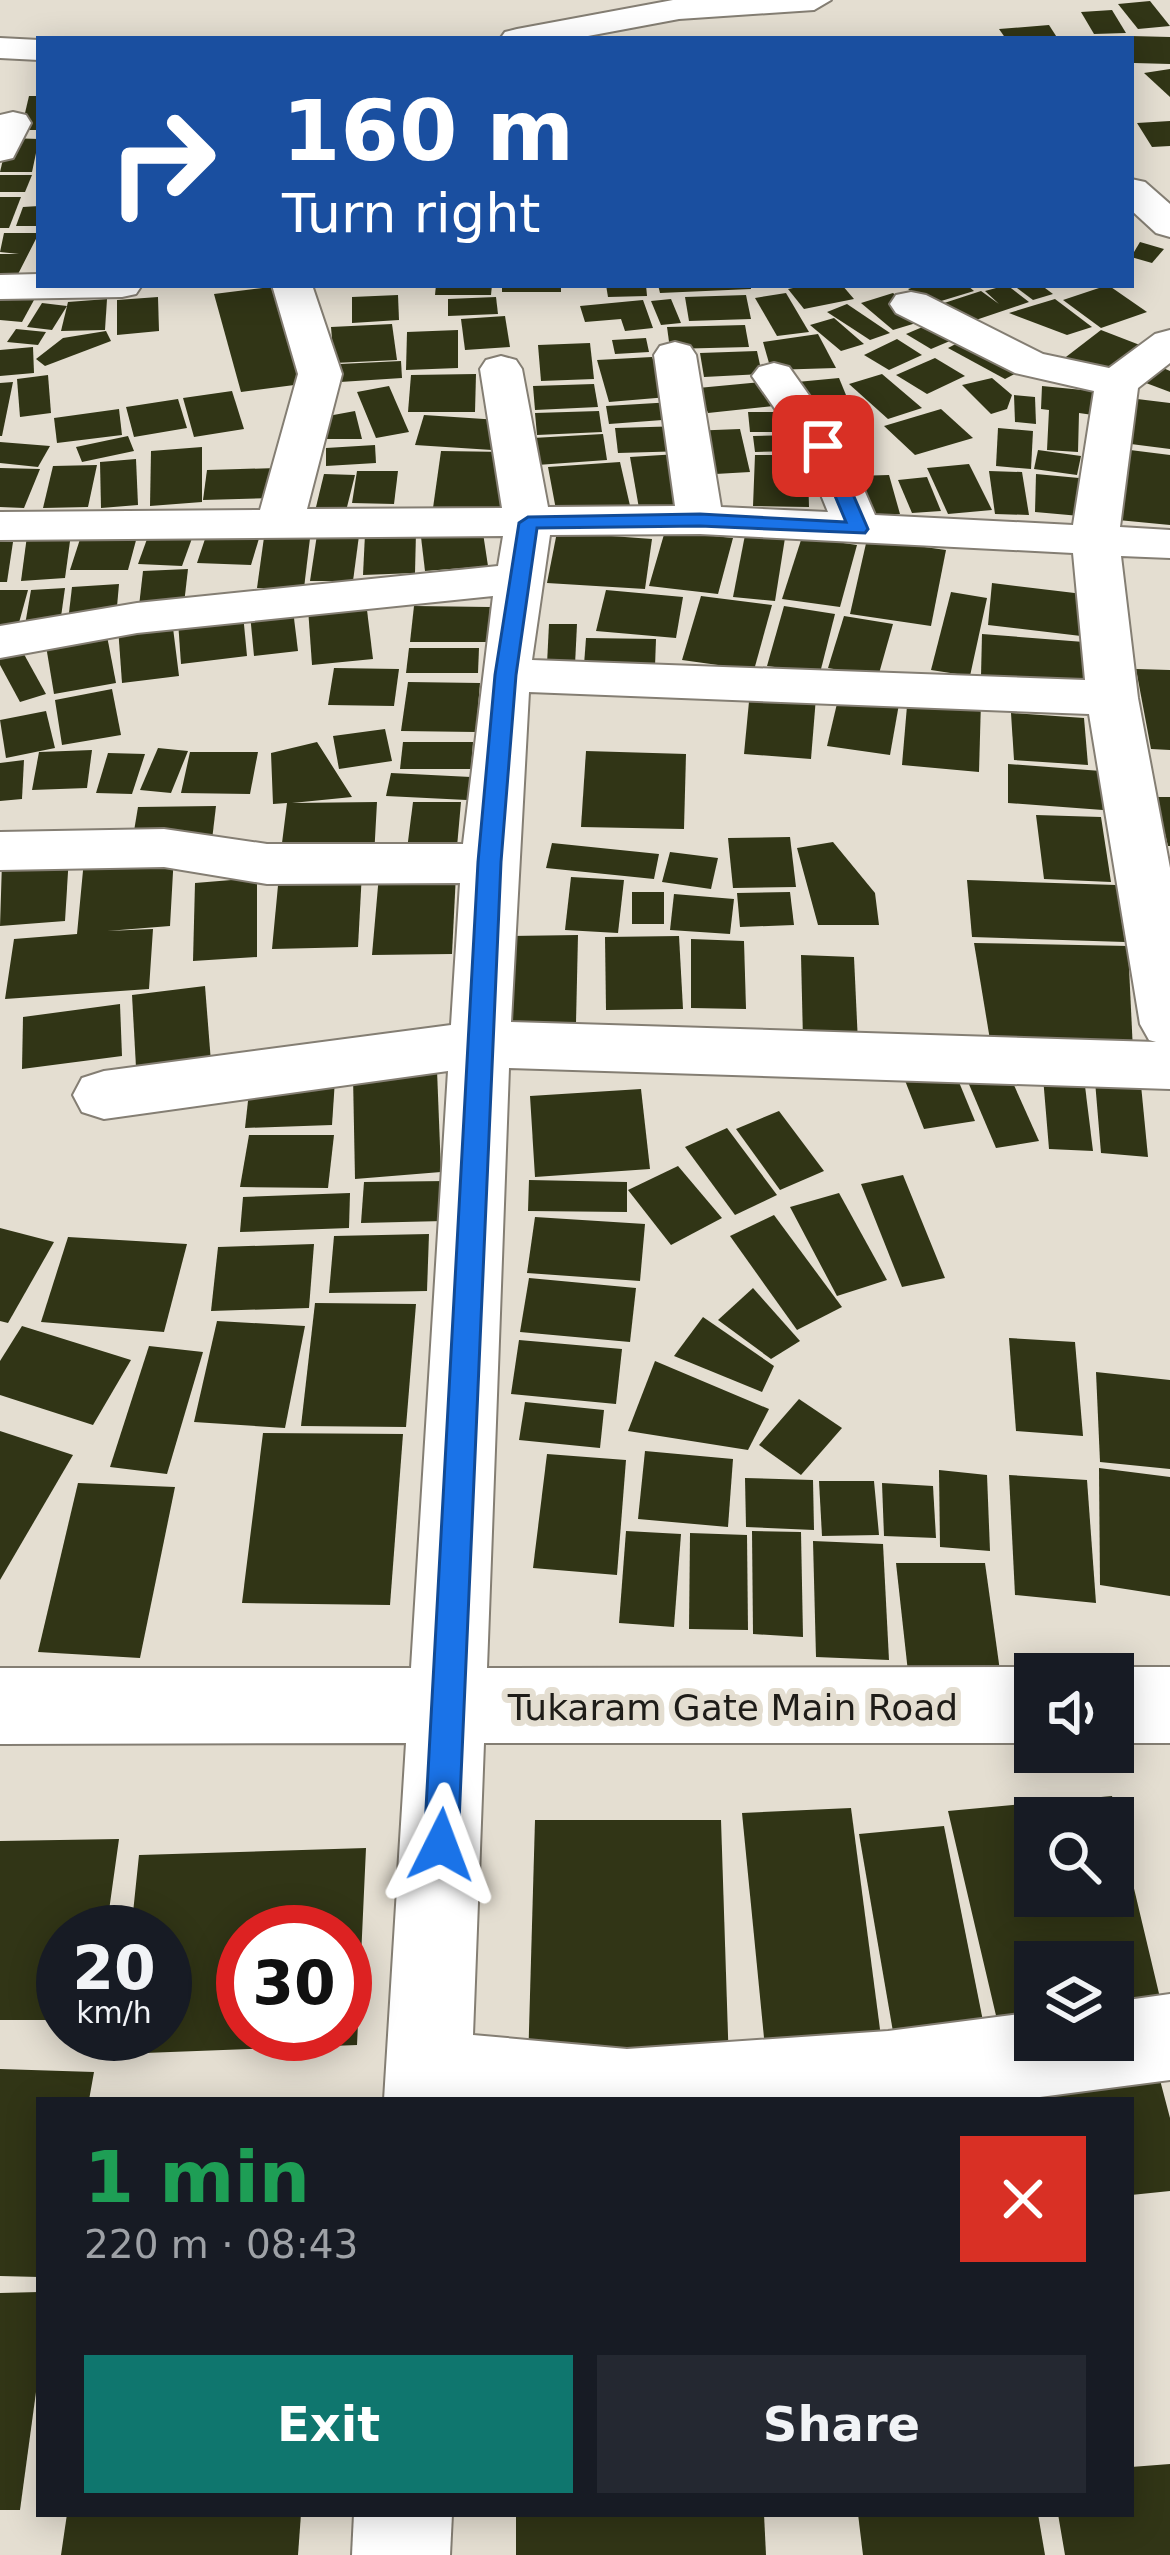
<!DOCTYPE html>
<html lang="en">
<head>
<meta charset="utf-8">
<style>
  body { margin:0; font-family:"DejaVu Sans",sans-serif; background:#242831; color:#f1f3f6; height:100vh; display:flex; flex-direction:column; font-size:45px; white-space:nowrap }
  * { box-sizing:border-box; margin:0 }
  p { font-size:39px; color:#9ea1a6 }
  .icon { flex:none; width:66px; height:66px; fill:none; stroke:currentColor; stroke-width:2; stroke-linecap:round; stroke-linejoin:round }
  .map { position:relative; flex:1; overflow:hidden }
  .details { position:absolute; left:36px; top:2097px; width:1098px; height:420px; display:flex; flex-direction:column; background:#171b24; border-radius:0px; box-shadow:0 6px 30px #0003 }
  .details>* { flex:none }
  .top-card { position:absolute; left:36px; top:36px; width:1098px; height:252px; border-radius:0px; box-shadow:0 6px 30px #0003; background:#1a4fa0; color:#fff; overflow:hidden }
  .fabs { position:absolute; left:1014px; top:1653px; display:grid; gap:24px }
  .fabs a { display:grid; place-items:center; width:120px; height:120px; border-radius:0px; background:#171b24; box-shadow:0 6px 30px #0003; font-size:60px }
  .speed { position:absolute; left:36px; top:1905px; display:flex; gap:24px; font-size:60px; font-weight:700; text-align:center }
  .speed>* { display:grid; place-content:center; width:156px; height:156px; border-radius:50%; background:#171b24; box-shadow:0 6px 30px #0003; line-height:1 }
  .speed small { font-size:30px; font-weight:400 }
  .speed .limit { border:18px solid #d22; background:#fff; color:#111 }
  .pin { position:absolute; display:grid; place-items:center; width:102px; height:102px; color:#fff; margin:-51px; border-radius:24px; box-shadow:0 6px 18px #0006 }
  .me { position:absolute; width:132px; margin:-66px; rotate:3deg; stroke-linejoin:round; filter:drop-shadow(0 0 9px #0008) }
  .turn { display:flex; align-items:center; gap:42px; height:252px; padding:0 48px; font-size:54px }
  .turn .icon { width:156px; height:156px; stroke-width:2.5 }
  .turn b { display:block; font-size:84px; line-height:102px }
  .round { display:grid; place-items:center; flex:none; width:126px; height:126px; border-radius:0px; background:#242831 }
  .overview { display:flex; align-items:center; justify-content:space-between; height:204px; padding:0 48px }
  h1 { font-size:72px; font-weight:600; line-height:90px; color:#1e9e55 }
  .cta { display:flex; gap:24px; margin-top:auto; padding:24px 48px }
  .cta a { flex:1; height:138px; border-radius:0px; background:#0f766e; color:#fff; font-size:48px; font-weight:600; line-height:138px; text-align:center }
  .cta a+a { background:#242831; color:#f1f3f6 }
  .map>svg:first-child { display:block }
</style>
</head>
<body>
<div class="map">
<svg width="1170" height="2555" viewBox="0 0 1170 2555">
  <rect width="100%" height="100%" fill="#e4ded1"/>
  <!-- building -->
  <g fill="#313516" fill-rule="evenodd">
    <polygon points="1150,1 1170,26 1138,29 1118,4"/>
    <polygon points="1112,10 1126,33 1094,34 1081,12"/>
    <polygon points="1049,25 1058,39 1006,39 999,29"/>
    <polygon points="1131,36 1170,37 1170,64 1134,63"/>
    <polygon points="1170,69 1170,97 1144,73"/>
    <polygon points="29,96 39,96 39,130 21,130"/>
    <polygon points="1170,121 1170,146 1152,147 1137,123"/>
    <polygon points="8,138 39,139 32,172 0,172"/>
    <polygon points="0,175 32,175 25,192 0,192"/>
    <polygon points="0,197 21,197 9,228 0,228"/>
    <polygon points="39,206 39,226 16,226 23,207"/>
    <polygon points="4,233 39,233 16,278 0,278 0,254 19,254 0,252"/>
    <polygon points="1140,242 1164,249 1152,263 1131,257"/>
    <polygon points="436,285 492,285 491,295 435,295"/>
    <rect x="502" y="285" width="59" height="7"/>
    <polygon points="606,285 646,285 647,296 608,297"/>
    <polygon points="658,285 751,285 751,289 660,293"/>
    <polygon points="808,285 842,285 854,299 804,309 788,289"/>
    <polygon points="921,285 967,285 974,291 928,305 908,289"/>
    <polygon points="1007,285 1029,302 961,325 935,306 981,291 999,304 985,291"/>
    <polygon points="1013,285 1041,285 1053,294 1033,300"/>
    <polygon points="1108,285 1147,312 1101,328 1063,300"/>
    <polygon points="271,287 302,384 241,392 214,294"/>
    <polygon points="786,293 809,332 777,336 755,298"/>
    <polygon points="893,293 926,320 893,330 861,303"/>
    <polygon points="398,295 399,320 352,323 352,297"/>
    <polygon points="746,295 751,319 689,321 685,297"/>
    <polygon points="158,297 159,331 117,335 117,300"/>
    <polygon points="496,297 498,314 448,316 448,299"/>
    <polygon points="0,298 34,300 22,322 0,320"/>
    <polygon points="107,299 105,330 61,331 68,302"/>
    <polygon points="671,299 681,323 661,325 651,301"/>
    <polygon points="1055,299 1092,327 1067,335 1009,313"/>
    <polygon points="643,300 653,328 625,331 621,319 585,322 580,306"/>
    <polygon points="42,303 67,306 52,330 27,327"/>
    <polygon points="847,304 890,333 870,340 827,312"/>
    <polygon points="505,316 510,347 465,350 461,319"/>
    <polygon points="834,318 864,344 841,351 810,325"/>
    <polygon points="932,323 957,338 931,349 906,334"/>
    <polygon points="392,324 397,360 334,363 331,327"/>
    <polygon points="745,325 749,347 670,349 667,327"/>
    <polygon points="16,329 46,332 38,345 7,342"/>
    <polygon points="458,330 458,368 406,370 407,332"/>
    <polygon points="1101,330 1145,347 1106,378 1062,360"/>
    <polygon points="106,331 111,341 45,366 36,359 63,338"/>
    <polygon points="818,334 836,368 771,370 763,342"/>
    <polygon points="646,338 649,352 615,354 612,340"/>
    <polygon points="967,338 1024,369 1005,379 948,348"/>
    <polygon points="897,339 922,355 889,370 864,355"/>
    <polygon points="590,343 594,379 541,381 538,345"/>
    <polygon points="33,347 34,373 0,376 0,350"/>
    <polygon points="757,351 762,374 704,377 700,353"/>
    <polygon points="652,357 668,397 609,402 597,360"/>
    <polygon points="935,358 965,376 927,394 896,375"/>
    <polygon points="401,361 402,378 340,382 340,364"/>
    <polygon points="1161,367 1170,371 1170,392 1146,383"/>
    <polygon points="476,374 475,412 408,412 411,375"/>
    <polygon points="882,374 922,408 888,419 849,384"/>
    <polygon points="48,375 51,413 20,417 17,379"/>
    <polygon points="839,378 846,395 804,398 797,382"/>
    <polygon points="992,378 1012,395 1007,409 991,414 962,385"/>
    <polygon points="772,381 783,405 708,413 698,388"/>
    <polygon points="13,382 2,436 0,436 0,383"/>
    <polygon points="594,384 598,407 535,410 533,386"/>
    <polygon points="389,386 409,432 376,438 357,392"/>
    <polygon points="1042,386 1093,391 1093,415 1079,413 1078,452 1047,450 1049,410 1041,409"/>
    <polygon points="232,391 244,429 194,437 183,398"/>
    <polygon points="1014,395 1035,397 1036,424 1015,422"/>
    <polygon points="1129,398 1170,403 1170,449 1123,443"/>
    <polygon points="178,399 187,428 134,437 126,407"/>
    <polygon points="848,399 864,426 816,433 800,406"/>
    <polygon points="673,402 676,419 609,424 606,406"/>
    <polygon points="119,409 122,435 57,443 54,418"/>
    <polygon points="941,409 973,438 915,455 884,426"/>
    <polygon points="355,411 362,439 318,439 328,416"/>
    <polygon points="599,411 602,432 537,435 535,413"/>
    <polygon points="748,412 795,412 798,432 750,432"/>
    <polygon points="424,415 499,420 492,450 415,445"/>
    <polygon points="684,426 687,451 618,453 615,428"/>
    <polygon points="998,428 1033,431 1031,469 996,466"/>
    <polygon points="740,429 750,472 698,475 689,431"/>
    <polygon points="603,434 607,460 537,465 533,438"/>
    <polygon points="795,435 798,451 755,452 753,436"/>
    <polygon points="128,436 134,451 82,462 76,447"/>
    <polygon points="832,438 864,438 870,468 837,469"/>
    <polygon points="0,442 50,446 38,467 0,463"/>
    <polygon points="375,445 376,463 326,466 326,448"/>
    <polygon points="202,447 202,502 150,506 151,451"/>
    <polygon points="1122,449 1170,455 1170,525 1118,520"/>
    <polygon points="1038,450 1081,456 1077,475 1034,469"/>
    <polygon points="441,451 506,452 500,509 433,508"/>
    <polygon points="678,454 690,511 640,514 630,457"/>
    <polygon points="755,455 806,455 807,470 774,471 808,472 809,507 753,506"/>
    <polygon points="136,459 138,505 101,508 100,462"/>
    <polygon points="620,462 631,510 557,515 548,467"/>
    <polygon points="969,464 992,510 948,514 927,468"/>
    <polygon points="97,465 88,507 43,508 53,466"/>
    <polygon points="0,468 40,469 24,508 0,507"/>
    <polygon points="277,468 274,498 203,500 207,470"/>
    <polygon points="357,471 398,471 394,504 352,503"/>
    <polygon points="989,471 1022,472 1029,515 995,514"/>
    <polygon points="324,474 355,475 347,507 316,507"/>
    <polygon points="1036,474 1079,478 1080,516 1035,512"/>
    <polygon points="889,475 900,514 863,516 854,476"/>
    <polygon points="927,477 941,511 912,513 898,480"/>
    <polygon points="151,528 195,530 182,566 138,564"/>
    <polygon points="318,528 360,528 353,581 310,581"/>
    <polygon points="208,530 261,532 251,565 197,563"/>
    <polygon points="265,530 311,530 304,588 257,588"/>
    <polygon points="665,531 733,538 718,594 649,586"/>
    <polygon points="416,532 415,573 363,575 365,534"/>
    <polygon points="557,532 652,539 645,589 547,583"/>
    <polygon points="82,533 138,533 128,570 70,570"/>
    <polygon points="483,533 488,566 425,571 421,537"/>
    <polygon points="71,534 65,578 21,581 27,536"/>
    <polygon points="745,535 785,538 775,601 733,597"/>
    <polygon points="802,537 857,545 840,607 782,599"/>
    <polygon points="867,539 946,550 931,626 850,614"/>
    <polygon points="0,542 13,542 7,582 0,582"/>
    <polygon points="188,569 184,604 139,606 143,571"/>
    <polygon points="992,583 1083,594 1081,636 988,625"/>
    <polygon points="119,584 116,618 68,621 72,587"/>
    <polygon points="65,588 60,624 25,625 31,590"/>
    <polygon points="0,590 28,590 17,630 0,630"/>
    <polygon points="606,590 683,597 676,638 596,631"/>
    <polygon points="951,592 987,598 970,676 931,670"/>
    <polygon points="701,596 772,605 754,670 682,660"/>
    <polygon points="366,602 373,659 312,665 308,608"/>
    <polygon points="414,606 490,607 487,642 410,642"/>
    <polygon points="784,606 835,614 820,673 767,666"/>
    <polygon points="293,610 298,651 254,656 250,614"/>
    <polygon points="243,614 247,656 181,664 178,621"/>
    <polygon points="844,616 893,624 878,677 828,668"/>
    <polygon points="172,620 179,676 122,683 118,627"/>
    <polygon points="549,624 577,624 575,665 547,664"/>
    <polygon points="982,634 1084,642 1087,684 981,676"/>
    <polygon points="107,636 116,683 54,694 46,646"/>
    <polygon points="586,638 656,639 655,667 584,665"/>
    <polygon points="20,647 46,694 20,702 0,665 0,653"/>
    <polygon points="409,648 479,648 478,673 406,673"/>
    <polygon points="334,668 399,669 394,706 328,705"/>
    <polygon points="1136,669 1170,670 1170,750 1151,749"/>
    <polygon points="408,682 480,683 476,732 401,731"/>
    <polygon points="112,689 121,735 62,745 55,700"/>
    <polygon points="750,691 816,697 811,759 744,754"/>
    <polygon points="908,694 981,701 979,772 902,765"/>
    <polygon points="839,695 899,704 890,755 827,746"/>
    <polygon points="46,711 55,748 6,758 0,720"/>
    <polygon points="1011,713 1084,718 1088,765 1014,760"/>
    <polygon points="385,729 392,761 339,769 333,736"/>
    <polygon points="317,742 352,797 292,803 377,802 374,857 280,859 287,803 273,804 271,753"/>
    <polygon points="403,742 473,742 471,769 400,769"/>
    <polygon points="158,748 188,751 171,793 140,790"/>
    <polygon points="92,750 87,788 32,790 39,752"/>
    <polygon points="586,751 686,754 684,829 581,827"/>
    <polygon points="190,752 258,752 250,794 181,793"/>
    <polygon points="108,753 145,754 132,794 96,793"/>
    <polygon points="24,760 22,799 0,801 0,763"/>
    <polygon points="1008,764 1101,771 1103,810 1008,803"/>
    <polygon points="391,773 471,777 467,800 386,796"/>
    <polygon points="1156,797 1170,797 1170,846 1168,846"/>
    <polygon points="413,802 461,802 456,858 406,857"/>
    <polygon points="216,806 212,840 132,843 138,807"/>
    <polygon points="1036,815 1101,817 1111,882 1044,879"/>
    <polygon points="790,837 796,887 733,888 728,838"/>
    <polygon points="833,842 875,893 879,925 818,925 797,848"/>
    <polygon points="552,843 659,854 654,879 546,868"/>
    <polygon points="670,852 718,858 711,889 662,882"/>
    <polygon points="174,854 170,926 107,931 153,929 149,989 5,999 14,939 77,934 84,860"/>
    <polygon points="69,856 65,921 0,926 2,862"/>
    <polygon points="362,872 358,947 272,949 279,875"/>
    <polygon points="456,874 452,954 372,955 379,875"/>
    <polygon points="571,877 624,880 618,933 565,930"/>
    <polygon points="257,878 257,957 193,961 195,883"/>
    <polygon points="967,880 1116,885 1125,942 972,937"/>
    <rect x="632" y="892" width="32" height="32"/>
    <polygon points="790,892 794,925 740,927 737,893"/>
    <polygon points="674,894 734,899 730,934 670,930"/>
    <polygon points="578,935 576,1023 506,1023 510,936"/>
    <polygon points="679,936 683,1009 606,1010 605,937"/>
    <polygon points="691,939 744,941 746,1009 691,1008"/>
    <polygon points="974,943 1128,946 1133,1051 991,1046"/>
    <polygon points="801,955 854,957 858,1043 803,1040"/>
    <polygon points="205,986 212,1075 137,1085 132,995"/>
    <polygon points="120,1004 122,1056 22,1069 23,1017"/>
    <polygon points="437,1070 441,1172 355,1179 353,1076"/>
    <polygon points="954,1070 975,1121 924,1129 904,1078"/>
    <polygon points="1009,1074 1039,1141 996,1148 968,1082"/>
    <polygon points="1043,1077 1084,1078 1093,1151 1049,1149"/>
    <polygon points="335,1080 332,1125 245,1128 250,1083"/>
    <polygon points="1095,1081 1141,1085 1148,1157 1101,1153"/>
    <polygon points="641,1089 650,1169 535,1177 530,1096"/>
    <polygon points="779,1111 824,1171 780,1190 736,1129"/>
    <polygon points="727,1128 777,1195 735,1215 685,1147"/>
    <polygon points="249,1135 334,1135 328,1188 240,1187"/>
    <polygon points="678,1166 722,1218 671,1245 628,1190"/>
    <polygon points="903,1175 945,1278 902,1287 861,1184"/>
    <polygon points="529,1180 627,1182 627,1212 528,1211"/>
    <polygon points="446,1181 444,1221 361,1223 364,1182"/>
    <polygon points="350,1193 349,1228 240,1232 243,1197"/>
    <polygon points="839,1193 887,1280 837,1296 790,1207"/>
    <polygon points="774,1215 842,1307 797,1330 730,1236"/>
    <polygon points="535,1217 645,1224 640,1281 527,1273"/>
    <polygon points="0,1228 54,1242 8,1323 0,1321"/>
    <polygon points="429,1234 427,1291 329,1293 334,1236"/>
    <polygon points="68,1237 187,1244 164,1332 41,1322"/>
    <polygon points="314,1244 309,1308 211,1311 218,1247"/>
    <polygon points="529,1278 636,1288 630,1342 520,1332"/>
    <polygon points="753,1288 800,1341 771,1359 718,1320"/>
    <polygon points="315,1303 416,1304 406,1427 301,1426"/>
    <polygon points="703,1317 774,1366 762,1392 674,1356"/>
    <polygon points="217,1321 305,1326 285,1428 194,1422"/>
    <polygon points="22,1326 131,1360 93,1425 0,1395 0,1361"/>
    <polygon points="1009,1338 1075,1342 1083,1436 1016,1431"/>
    <polygon points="519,1340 622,1349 616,1404 511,1394"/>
    <polygon points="149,1346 203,1352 167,1474 110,1467"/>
    <polygon points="655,1361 769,1409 748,1450 628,1431"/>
    <polygon points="1096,1372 1170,1380 1170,1469 1100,1462"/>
    <polygon points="799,1399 842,1428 801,1475 759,1445"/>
    <polygon points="525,1402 604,1410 600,1448 519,1440"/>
    <polygon points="0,1431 73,1455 0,1580"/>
    <polygon points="263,1433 403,1434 390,1605 242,1603"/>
    <polygon points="645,1451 733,1459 728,1527 638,1519"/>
    <polygon points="547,1454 626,1460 617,1575 533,1568"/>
    <polygon points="1099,1468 1170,1477 1170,1596 1100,1585"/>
    <polygon points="939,1470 987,1475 990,1551 940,1547"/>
    <polygon points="1009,1475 1087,1480 1096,1603 1015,1595"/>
    <polygon points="745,1478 813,1480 814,1530 746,1527"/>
    <polygon points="819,1481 874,1481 879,1535 822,1536"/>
    <polygon points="78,1483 175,1487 140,1658 38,1652"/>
    <polygon points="882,1483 933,1486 936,1538 884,1536"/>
    <polygon points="626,1531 681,1534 674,1627 619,1623"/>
    <polygon points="752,1531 801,1532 803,1637 753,1634"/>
    <polygon points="690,1533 747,1535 748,1630 689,1629"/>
    <polygon points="813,1541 883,1544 889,1660 816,1657"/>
    <polygon points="896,1563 985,1563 1000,1671 908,1672"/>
    <path d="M1112,1796l54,227 -53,6v-67h-78v75l-33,4 -54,-230zM1035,1818h78v78h-78z"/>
    <polygon points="851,1808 883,2052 766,2058 742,1813"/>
    <polygon points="535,1820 721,1820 729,2066 528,2065"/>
    <polygon points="944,1826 988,2046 897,2055 859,1834"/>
    <polygon points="119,1839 106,1932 63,1932 63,2020 0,2020 0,1841"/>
    <path d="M366,1848l-9,197 -239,9 2,-20h45v-102h-34l8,-77zM243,1932h102v102h-102z"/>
    <polygon points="1155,2061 1170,2118 1170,2191 1131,2195 1131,2100 963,2100"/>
    <polygon points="0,2069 94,2072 89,2100 39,2100 39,2277 0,2276"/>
    <polygon points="39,2292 39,2370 20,2510 0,2510 0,2293"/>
    <polygon points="1170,2464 1170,2555 1065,2555 1058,2514 1131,2514 1131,2467"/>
    <polygon points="67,2514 301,2514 298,2555 61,2555"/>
    <polygon points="764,2514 766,2555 516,2555 516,2515"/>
    <polygon points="858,2514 1038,2514 1045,2555 863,2555"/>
  </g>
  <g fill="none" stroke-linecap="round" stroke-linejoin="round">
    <!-- minor casing -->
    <g stroke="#847e73" stroke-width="4">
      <g id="minor">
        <polygon points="673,0 831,0 814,10 679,19 572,39 500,39 505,32 517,29"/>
        <polygon points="0,38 39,40 39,60 0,58"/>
        <polygon points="13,112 26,115 31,123 13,158 0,161 0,115"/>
        <polygon points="1131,179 1145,182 1170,204 1170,237 1156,233 1131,210"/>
        <polygon points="39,274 39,285 142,285 136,294 122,297 0,299 0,275"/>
        <path d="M272,285h40l30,89 -35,135 195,-1 -22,-139 6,-9 15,-4 15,4 6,9 26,138 127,-1 -21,-151 6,-9 15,-4 15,4 6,9 25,152 107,5 -27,-66 -49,-70 7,-9 15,-4 15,4 56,79 30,69 198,10 21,-134 -79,-18 -119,-60 -6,-9 6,-9 15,-3 15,3 117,59 66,14 46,-34 15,-4v33l-32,25 -18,139 50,3v28l-49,-2 17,142 32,170v221l-661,-21 -22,600 548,-1 16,7h-16v69h-551l-11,292 154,14 261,-18 147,-19v28h78v-38l57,-8v86l-153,20h-633l22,-357 -406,1v-76h411l37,-597 -344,48 -22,-7 -9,-17 9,-17 22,-7 347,-46 9,-142 -193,1 -103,-17 -164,3v-38l164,-3 103,15h196l30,-248 -356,37 -137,25v-32l137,-23 361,-37 5,-30 -503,4v-28l260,-2 38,-136zM700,534l373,19 12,127 -553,-20 18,-125zM529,692l560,22 51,310 9,16 7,2 -645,-20z"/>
        <polygon points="1113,1667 1170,1667 1170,1743 1113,1743 1113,1674 1097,1674"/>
        <polygon points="354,2514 452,2514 450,2555 352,2555"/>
      </g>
    </g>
    <!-- minor -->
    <use href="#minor" fill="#fff" fill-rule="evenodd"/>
  </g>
  <!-- route -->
  <polygon fill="#1a73e8" stroke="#114b97" stroke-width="3" points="823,441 832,446 868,529 865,533 700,526 537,528 516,675 501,862 458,1845 453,1857 441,1862 429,1857 424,1845 478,862 495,675 519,523 528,517 700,514 846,522 814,446"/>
  <g text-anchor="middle" stroke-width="12" stroke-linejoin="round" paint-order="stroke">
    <!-- street labels -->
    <g font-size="36" fill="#1e1c18" stroke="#e4ded1">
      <text x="733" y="1720">Tukaram Gate Main Road</text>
    </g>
  </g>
</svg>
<div class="fabs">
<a><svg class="icon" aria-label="sound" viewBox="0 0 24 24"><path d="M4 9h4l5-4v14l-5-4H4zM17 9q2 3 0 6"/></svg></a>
<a><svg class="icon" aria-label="search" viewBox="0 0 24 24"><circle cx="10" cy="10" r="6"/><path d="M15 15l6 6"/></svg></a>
<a><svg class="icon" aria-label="layers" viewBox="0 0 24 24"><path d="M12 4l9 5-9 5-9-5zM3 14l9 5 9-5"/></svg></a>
</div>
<div class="speed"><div>20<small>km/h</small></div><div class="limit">30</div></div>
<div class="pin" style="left:823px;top:446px;background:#d93025"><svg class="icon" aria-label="arrive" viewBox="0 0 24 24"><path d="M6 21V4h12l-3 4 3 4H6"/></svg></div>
<svg class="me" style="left:441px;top:1845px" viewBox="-20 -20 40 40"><path d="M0-17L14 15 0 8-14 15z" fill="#1a73e8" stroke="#fff" stroke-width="4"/></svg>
<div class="top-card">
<div class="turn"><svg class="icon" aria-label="right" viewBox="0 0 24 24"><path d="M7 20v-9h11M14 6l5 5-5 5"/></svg><div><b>160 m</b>Turn right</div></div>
</div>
<section class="details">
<div class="overview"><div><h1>1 min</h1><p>220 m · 08:43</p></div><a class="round" style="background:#d93025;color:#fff"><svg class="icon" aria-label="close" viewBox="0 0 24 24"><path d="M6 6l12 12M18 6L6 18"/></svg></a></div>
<div class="cta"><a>Exit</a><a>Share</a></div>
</section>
</div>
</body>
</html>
